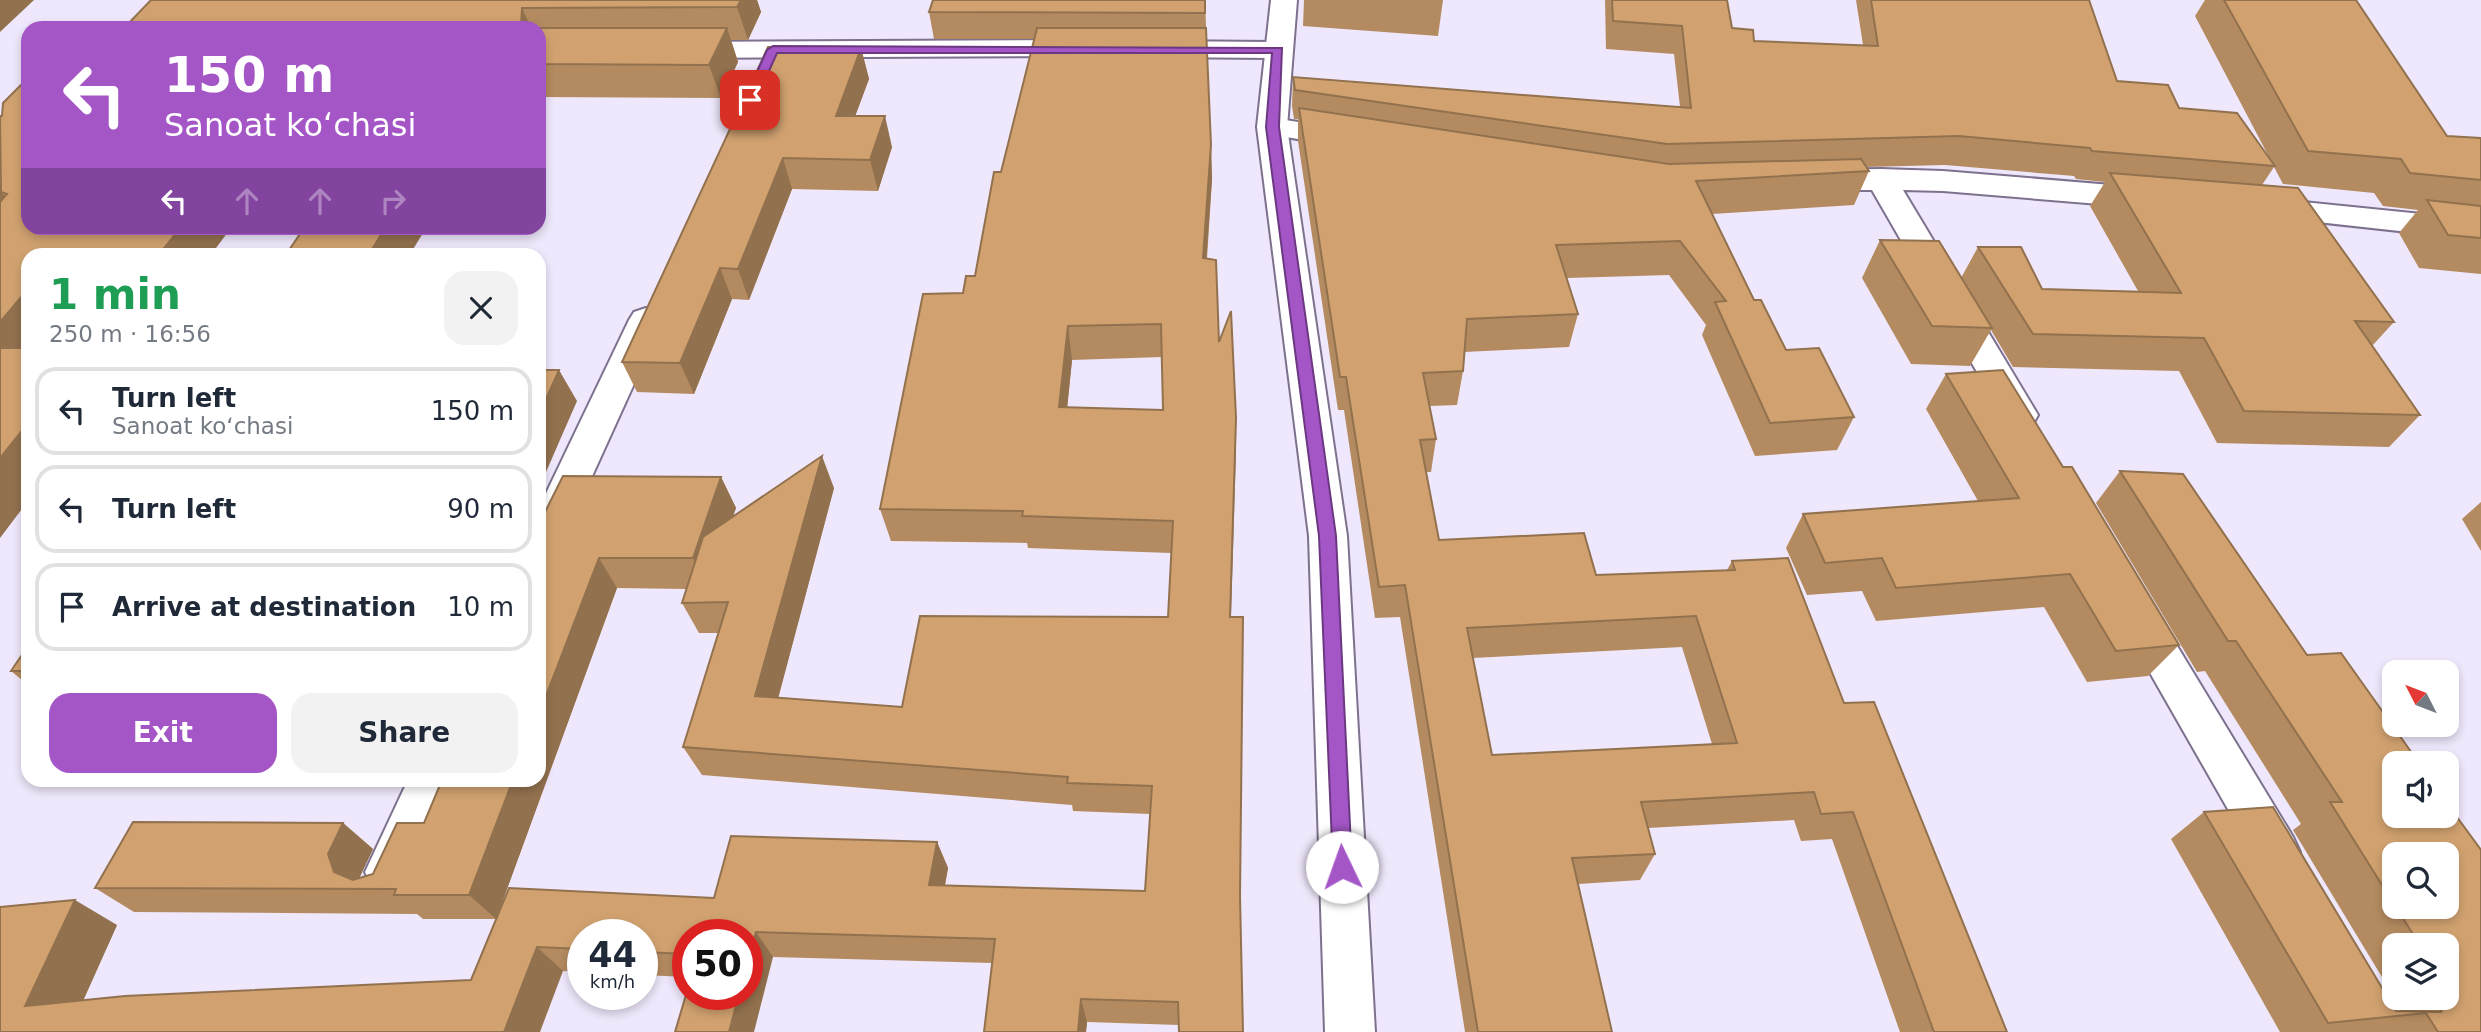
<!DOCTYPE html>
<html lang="en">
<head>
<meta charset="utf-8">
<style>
  body { margin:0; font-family:"DejaVu Sans",sans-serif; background:#f2f2f3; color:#1f2937; height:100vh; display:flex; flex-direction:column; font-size:26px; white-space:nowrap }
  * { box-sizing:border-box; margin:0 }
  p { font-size:23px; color:#747a83 }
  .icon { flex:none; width:38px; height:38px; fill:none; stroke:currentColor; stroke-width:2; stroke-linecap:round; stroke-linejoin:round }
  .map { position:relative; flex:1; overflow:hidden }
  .drawer { position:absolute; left:21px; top:248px; width:525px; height:539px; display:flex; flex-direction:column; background:#fff; border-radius:21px; box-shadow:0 4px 10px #0003 }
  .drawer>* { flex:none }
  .guide { position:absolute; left:21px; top:21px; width:525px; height:214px; border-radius:21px; box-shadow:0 4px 10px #0003; background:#a456c7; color:#fff; overflow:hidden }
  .needle { width:46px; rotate:312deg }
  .controls { position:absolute; left:2382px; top:660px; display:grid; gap:14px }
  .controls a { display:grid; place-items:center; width:77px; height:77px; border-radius:14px; background:#fff; box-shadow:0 4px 10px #0003; font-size:35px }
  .speed { position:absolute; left:567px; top:919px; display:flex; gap:14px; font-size:35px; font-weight:700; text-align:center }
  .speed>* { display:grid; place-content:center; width:91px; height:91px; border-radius:50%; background:#fff; box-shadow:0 4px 10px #0003; line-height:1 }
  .speed small { font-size:18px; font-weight:400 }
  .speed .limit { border:10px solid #d22; background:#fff; color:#111 }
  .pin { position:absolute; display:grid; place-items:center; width:60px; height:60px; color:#fff; margin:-30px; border-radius:14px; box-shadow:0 4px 10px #0006 }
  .me { position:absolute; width:77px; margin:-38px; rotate:357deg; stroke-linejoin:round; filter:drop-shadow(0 0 5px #0008) }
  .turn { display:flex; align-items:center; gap:24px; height:147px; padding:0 28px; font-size:32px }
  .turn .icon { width:91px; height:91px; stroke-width:2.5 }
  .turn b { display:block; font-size:49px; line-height:60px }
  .lanes { display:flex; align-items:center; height:66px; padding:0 28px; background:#0003; justify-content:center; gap:35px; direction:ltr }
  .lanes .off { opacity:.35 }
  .round { display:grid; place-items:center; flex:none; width:74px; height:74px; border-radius:21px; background:#f2f2f3 }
  .headline { display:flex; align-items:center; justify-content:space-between; height:119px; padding:0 28px }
  h1 { font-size:42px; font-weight:600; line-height:52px; color:#1e9e55 }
  .cta { display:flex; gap:14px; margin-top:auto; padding:14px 28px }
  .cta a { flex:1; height:80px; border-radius:21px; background:#a456c7; color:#fff; font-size:28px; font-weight:600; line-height:80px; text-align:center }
  .cta a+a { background:#f2f2f3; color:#1f2937 }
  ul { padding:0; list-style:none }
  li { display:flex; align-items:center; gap:21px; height:88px; margin:0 14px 10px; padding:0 14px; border:4px solid #e0e1e3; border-radius:21px }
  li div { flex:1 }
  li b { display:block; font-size:26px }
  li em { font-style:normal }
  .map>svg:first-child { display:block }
</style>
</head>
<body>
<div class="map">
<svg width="2481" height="1032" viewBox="0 0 2481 1032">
  <rect width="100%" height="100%" fill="#efe7fb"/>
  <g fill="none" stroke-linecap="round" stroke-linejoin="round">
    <!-- minor casing -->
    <g stroke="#7d718e" stroke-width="4">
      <g id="minor">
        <polygon points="1083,40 1093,42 1097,48 1093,54 1083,56 681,58 671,56 667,50 671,44 681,42"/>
        <polygon points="1154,41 1278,42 1288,44 1292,50 1288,56 1278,58 1154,57 1144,55 1140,49 1144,43"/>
        <polygon points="1272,118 1351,130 1362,133 1366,139 1362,145 1351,148 1262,133 1257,127 1262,121"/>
        <polygon points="1881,169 1943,171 2148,188 2159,191 2164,198 2159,205 2148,208 1943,191 1903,190 2038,415 2033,424 2020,428 2007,424 1872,190 1813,190 1802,187 1798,180 1802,173 1813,170"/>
        <polygon points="2264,198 2481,220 2481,240 2253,215 2248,208 2253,201"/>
        <polygon points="646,308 658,312 663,320 559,549 553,560 539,565 539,508 629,320 634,312"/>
        <polygon points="2137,598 2151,603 2293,837 2300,852 2293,867 2277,874 2261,867 2117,615 2123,603"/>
        <polygon points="408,780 453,780 404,888 388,894 372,888 365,872"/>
      </g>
    </g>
    <!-- secondary casing -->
    <g stroke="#7d718e" stroke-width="4">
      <polygon id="secondary" points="1271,0 1297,0 1287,127 1347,536 1375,1032 1325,1032 1309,536 1257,127"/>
    </g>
    <!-- minor -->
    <use href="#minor" fill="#fff" fill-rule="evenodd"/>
    <!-- secondary -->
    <use href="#secondary" fill="#fff" fill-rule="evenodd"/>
  </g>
  <!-- wall -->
  <g fill="#b48b60" fill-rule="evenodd">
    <polygon points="151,0 757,0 761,12 748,40 731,40 738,62 721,98 539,97 539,28 124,28"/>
    <path d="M1205,0l7,179 -5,80 29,192 -57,574 -92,-3 -1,10h-102l8,-69 -219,-6 -26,37 -59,-60v43l-46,-2v-41h-59v38l-20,-1 -563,61 117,-107 -34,75 388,-20 38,-92 205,10 223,-56 11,26 -3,18 200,5 5,-77 -77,-3 -1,-6 -370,-30 -19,-28 35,-114h-19l-17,-30 4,-14 -69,-1 -121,331h-73l-6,-5 -283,-2 -39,-24 248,-65 30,26 -14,29 14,-4 51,-51 115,-43v-256l182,-47 15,31 -4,9 102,-29 -56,210 124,9 266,-90 3,-64 -143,-5 -1,-5 -136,-2 -11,-32 83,-216 12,-17 59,-237h-100l-5,-27zM1162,357l1,53 -96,-3 5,-47z"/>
    <polygon points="1304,0 1443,0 1438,36 1303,26"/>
    <path d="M1605,0h122l5,28 22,13 109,4 -7,-45h233l28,81 62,27 90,49 -74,-141 10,-16h151l91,136 34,2v136l-62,-6 -20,-35 19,-23 -35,-4 -9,-13 -91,-9 -9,-17 -12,18 132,137 -22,24 48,69 -31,32 -172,-4 -38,-72 -166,-4 -22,-37 -21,36 -59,-2 -49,-86 18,-38 81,38 17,-31 64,42 96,2 -48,-85 15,-24 -29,-3 -2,-3 -129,-11 -79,2 3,4 -15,34 -142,9 42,86 32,50 68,67 -17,33 -82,6 -53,-121 4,-10 -37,-50 -102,3 11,36 -9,33 -105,5 -1,19 -6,34 -28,1 7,33 -5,33h-5l13,68 157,35 131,-5 5,-9 112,142 163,329h-107l-68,-193 -31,2 -7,-21 -146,8 7,26 -15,26 -62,4 34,148h-147l-65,-415 -25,1 -31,-208h-6l-40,-269v-22h-4l-2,-13 1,-29 387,30 -6,-53 -68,-5zM1682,647l30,97 -220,11 -19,-97z"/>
    <polygon points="861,48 869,79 855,116 892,147 878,191 792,189 749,300 732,299 694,394 637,392 622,362"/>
    <polygon points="2,116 210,256 28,256 0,538"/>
    <polygon points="1946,374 2063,467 2179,645 2148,676 2087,682 2044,607 1876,621 1862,591 1807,595 1786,548 1803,514 1978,501 1926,409"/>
    <path d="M2120,471l63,3 124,181 34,-2 78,110h-25v53h52v-14l35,48v182h-201l-109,-193 33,-27 69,-5 123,204h4l-6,-13h52v-53h-52v52l-101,-167 8,-6 -96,-153 -8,1 -101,-169zM2394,854h52v52h-52z"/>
    <polygon points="2481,502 2481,551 2462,519"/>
    <polygon points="28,646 28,685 11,671"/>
  </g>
  <!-- shaded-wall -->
  <g fill="#92714e">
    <polygon points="0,0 34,0 0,32"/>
    <polygon points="741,0 757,0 761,12 748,40 737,7"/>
    <polygon points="522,8 531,28 522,28 521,26"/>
    <polygon points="727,28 738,62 721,98 709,65"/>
    <polygon points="861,48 869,79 844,146 836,116"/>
    <polygon points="885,116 892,147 878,191 870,160"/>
    <polygon points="1211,145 1212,179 1204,292 1203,258"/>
    <polygon points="783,158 792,189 749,300 738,269"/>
    <polygon points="0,168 7,194 1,192 14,206 0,222"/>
    <polygon points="180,228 231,228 210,256 165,256 161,252"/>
    <polygon points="385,228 426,228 409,256 368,256"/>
    <polygon points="720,268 732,299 694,394 680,363"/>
    <polygon points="28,289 28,360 0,371 0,322"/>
    <polygon points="1068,326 1072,360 1064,440 1059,407"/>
    <polygon points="559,370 577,401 539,488 539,415"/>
    <polygon points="1236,418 1236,451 1230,648 1230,617"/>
    <polygon points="28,423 28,501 0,538 0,458"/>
    <polygon points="822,456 834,488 771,725 755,696"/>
    <polygon points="721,477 736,508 709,589 693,558"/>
    <polygon points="599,558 617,588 496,919 469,895 513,780 539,780 539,714"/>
    <polygon points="343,823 373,849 359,879 362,889 334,872 328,854"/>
    <polygon points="937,842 948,868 940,911 929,885"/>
    <polygon points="75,900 117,925 71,1028 25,1006"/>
    <polygon points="756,932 773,957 754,1032 729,1032 739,994 747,994 747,964"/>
    <polygon points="537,947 563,971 540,1032 504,1032"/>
    <polygon points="1081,999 1087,1022 1086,1032 1078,1032"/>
  </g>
  <!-- building -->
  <g fill="#d1a270" stroke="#92714e" stroke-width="2" fill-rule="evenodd">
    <polygon points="151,0 741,0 737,7 522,8 521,26 524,28 124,28"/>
    <polygon points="933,0 1205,0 1205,13 929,12"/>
    <polygon points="1612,0 1727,0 1732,28 1753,30 1754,41 1878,46 1871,0 2089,0 2117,81 2168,85 2179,108 2237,113 2275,166 2092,151 2090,148 1959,136 1667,144 1295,90 1293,77 1691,108 1682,26 1613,21"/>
    <polygon points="2224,0 2356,0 2447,136 2481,138 2481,180 2410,173 2401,159 2308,151"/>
    <polygon points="539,28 727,28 709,65 539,64"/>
    <path d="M1037,28h169l5,117 -8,113 13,2 3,82 12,-31 5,107 -6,199h13l-3,279 3,136h-64l-1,-30 -97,-3 -3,33h-94l11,-93 -239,-7 -9,32v-30h-59v20l-46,-2v-18h-59v15l-46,-2 -33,85h-504v-125l75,-7 -50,106 100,-10 346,-16 38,-92 205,10 17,-62 206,6 -8,43 216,6 7,-105 -85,-3 1,-6 -385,-30 45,-145 -46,1 21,-66 119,-81 -67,240 147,11 18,-91 248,1 5,-96 -151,-5 1,-5 -143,-2 43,-215 40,-1 3,-17h9l19,-104h7zM1161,324l2,86 -104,-3 9,-81z"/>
    <polygon points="768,47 861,48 836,116 885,116 870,160 783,158 738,269 720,268 680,363 622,362"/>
    <polygon points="28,78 28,228 180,228 161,252 60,251 57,256 28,256 28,289 0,322 0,202 7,194 1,192 0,116 2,116 3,103"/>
    <path d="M1299,108l370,56 192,-5 8,12 -173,10 58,119h7l25,50 33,-2 35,69 -84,6 -55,-121 11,-1 -46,-60 -124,4 22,69 -111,5 -4,52 -40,2 13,66 -16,1 19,100 145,-7 12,42 139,-5 -3,-9 56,-3 56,145 30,-1 133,330h-73l-81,-220 -32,2 -7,-22 -173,10 14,52 -83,4 40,174h-134l-73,-447 -26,2 -33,-210h-6zM1696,616l41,127 -245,12 -25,-127z"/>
    <polygon points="2110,173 2298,188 2394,322 2355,321 2420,415 2244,411 2204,338 2033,334 1978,247 2021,247 2042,289 2181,293"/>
    <polygon points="2427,200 2481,206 2481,238 2448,235"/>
    <polygon points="304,228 385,228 368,256 285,256"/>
    <polygon points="1880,240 1939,241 1992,328 1932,326"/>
    <polygon points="0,348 28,348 28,423 0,458"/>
    <polygon points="539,370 559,370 539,415"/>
    <polygon points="2003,370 2063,467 2072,467 2179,645 2116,651 2070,574 1896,588 1882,558 1825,563 1803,514 2019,498 1946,374"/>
    <polygon points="2120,471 2183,474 2307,655 2341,653 2419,763 2394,763 2394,816 2446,816 2446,802 2481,850 2481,1032 2438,1032 2426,1013 2328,1023 2204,812 2273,807 2396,1011 2441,1012 2448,996 2446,992 2446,945 2420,945 2395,906 2446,906 2446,854 2394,854 2394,904 2330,802 2342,802 2236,641 2228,641"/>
    <polygon points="563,476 721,477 693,558 599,558 539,714 539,524"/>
    <polygon points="28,646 28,671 11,671"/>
    <polygon points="442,780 513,780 469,895 394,895 396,889 95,888 133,822 343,823 328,854 334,872 353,880 373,874 397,823 424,823"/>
    <polygon points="688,988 688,994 739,994 729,1032 675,1032"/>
  </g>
  <!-- route -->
  <polygon fill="#a456c7" stroke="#6b3881" stroke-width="2" points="773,46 1282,48 1279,127 1336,536 1352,867 1349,873 1342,876 1336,873 1333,867 1319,536 1266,127 1272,53 777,53 756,100 745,102 744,100 767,50"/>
</svg>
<div class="controls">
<a><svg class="needle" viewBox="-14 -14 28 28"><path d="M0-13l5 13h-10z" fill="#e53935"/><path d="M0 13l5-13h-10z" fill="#747a83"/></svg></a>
<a><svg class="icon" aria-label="sound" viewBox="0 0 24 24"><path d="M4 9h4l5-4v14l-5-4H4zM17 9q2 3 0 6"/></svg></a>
<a><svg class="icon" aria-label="search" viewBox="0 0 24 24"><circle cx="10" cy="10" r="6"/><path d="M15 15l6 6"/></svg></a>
<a><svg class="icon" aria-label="layers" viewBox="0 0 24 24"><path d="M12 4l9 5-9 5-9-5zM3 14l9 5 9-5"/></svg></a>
</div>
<div class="speed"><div>44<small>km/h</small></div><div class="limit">50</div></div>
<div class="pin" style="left:750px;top:100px;background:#d93025"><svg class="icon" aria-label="arrive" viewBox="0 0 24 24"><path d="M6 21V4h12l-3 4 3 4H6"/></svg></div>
<svg class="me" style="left:1342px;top:867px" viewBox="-20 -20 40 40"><circle r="19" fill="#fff"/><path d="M0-13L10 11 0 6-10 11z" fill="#a456c7"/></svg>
<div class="guide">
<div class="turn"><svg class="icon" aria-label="left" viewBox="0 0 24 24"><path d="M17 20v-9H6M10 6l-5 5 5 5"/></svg><div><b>150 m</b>Sanoat koʻchasi</div></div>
<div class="lanes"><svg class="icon" aria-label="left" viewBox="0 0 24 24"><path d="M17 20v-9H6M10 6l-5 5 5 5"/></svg><svg class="icon off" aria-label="ahead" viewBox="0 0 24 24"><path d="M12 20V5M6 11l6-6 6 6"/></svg><svg class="icon off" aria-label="ahead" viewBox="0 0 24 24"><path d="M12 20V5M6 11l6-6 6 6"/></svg><svg class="icon off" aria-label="right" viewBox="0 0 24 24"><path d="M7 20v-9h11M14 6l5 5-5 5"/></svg></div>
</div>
<section class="drawer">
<div class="headline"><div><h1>1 min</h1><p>250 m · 16:56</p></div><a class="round"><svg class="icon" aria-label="close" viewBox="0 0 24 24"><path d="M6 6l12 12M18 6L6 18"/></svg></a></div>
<ul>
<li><svg class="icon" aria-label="left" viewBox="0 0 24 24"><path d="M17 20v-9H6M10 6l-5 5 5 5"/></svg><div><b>Turn left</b><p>Sanoat koʻchasi</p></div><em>150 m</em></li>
<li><svg class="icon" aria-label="left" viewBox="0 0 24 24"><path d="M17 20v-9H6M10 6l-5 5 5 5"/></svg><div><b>Turn left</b></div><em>90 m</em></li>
<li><svg class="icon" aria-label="arrive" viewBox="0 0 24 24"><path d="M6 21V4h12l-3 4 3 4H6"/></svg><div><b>Arrive at destination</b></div><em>10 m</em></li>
</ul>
<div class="cta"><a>Exit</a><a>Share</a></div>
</section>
</div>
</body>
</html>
